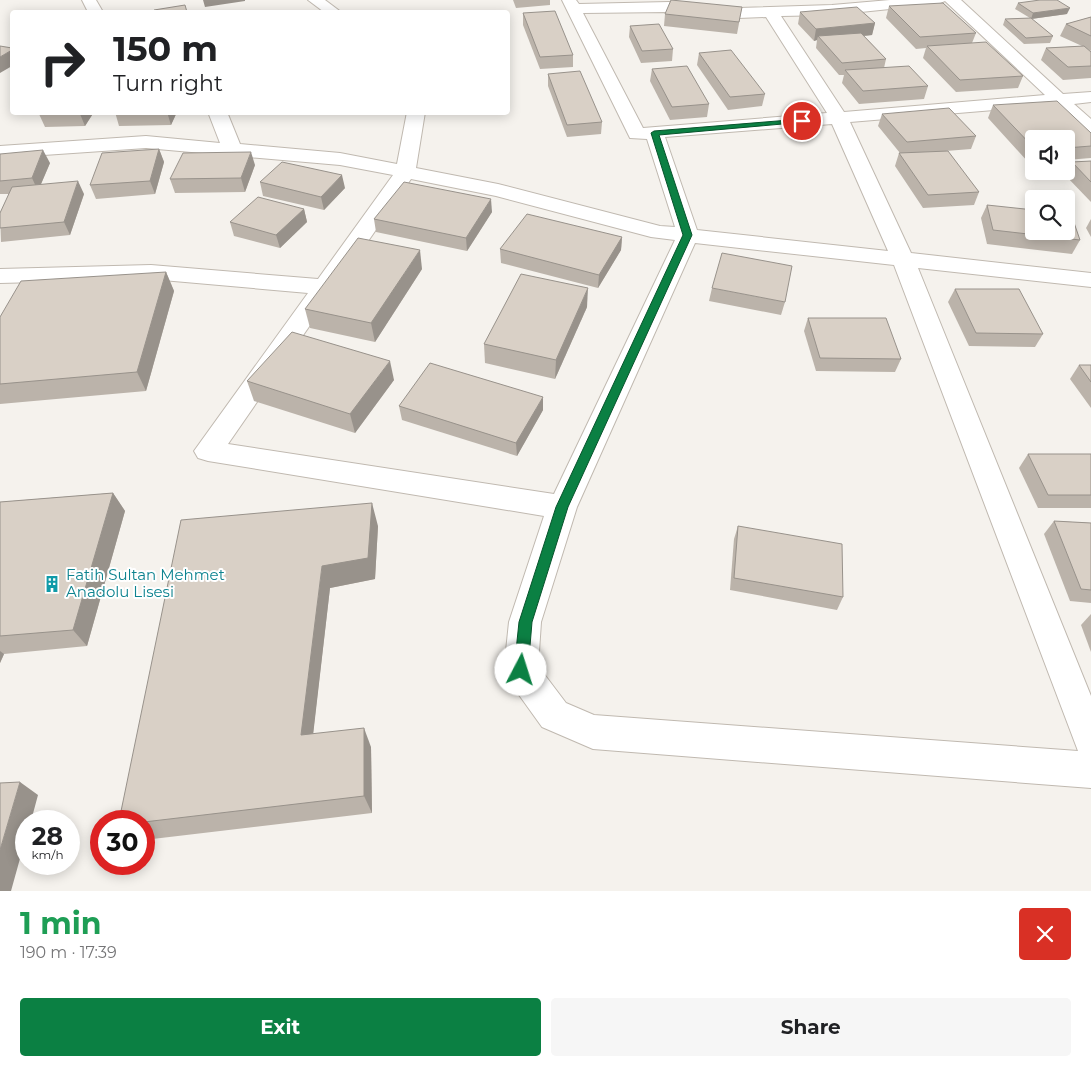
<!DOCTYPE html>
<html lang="en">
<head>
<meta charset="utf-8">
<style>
  body { margin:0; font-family:Montserrat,sans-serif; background:#f6f6f6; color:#202124; height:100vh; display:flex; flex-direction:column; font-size:19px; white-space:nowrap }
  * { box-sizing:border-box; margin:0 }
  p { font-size:16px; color:#757577 }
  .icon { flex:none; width:28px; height:28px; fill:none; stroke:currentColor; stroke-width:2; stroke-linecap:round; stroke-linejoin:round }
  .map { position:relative; height:891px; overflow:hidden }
  .drawer { display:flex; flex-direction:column; background:#fff; flex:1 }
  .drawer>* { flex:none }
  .hud { position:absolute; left:10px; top:10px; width:500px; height:105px; border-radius:5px; box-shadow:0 2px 12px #0003; background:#fff; color:#202124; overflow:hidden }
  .tools { position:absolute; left:1025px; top:130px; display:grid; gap:10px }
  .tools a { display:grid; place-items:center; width:50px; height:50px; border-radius:5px; background:#fff; box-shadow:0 2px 12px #0003; font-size:25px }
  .speed { position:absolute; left:15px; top:810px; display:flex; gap:10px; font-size:25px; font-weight:700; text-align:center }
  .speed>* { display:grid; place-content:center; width:65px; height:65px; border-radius:50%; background:#fff; box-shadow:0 2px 12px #0003; line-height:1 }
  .speed small { font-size:12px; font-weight:400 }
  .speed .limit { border:8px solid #d22; background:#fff; color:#111 }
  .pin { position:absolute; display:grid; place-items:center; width:42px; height:42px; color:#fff; margin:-21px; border:2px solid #fff; border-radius:50%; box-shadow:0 1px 5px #0007 }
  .me { position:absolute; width:55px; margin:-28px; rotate:5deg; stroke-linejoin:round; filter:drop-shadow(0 0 4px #0008) }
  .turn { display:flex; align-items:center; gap:18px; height:105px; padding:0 20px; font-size:22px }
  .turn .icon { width:65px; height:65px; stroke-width:2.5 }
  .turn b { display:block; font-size:35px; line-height:42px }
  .round { display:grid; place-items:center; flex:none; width:52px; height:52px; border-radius:5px; background:#f6f6f6 }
  .overview { display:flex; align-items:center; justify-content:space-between; height:85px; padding:0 20px }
  h1 { font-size:30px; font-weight:700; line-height:38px; color:#1e9e55 }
  .primary-button { display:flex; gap:10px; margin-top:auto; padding:10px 20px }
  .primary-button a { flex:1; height:58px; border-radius:5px; background:#0b8043; color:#fff; font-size:20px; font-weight:700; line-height:58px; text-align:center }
  .primary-button a+a { background:#f6f6f6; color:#202124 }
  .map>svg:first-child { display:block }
</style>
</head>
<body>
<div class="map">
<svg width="1091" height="891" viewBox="0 0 1091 891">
  <rect width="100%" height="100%" fill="#f5f2ed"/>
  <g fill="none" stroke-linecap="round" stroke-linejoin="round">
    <!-- street casing -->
    <g stroke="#c0b9b0" stroke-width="2">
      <g id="street">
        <polygon points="82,0 96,0 103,12 88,12"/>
        <polygon points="308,0 325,0 341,12 324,12"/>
        <path d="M562,0h14l3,4 90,-2 69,6 94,-3 58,-5h71l102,94 28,-2v10l-17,2 17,15v16l-7,-2 -29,-28 -205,17 61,131 180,20v14l-173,-19 173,428v92l-498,-39 -51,-22 -33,-46 -5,-11 5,-48 35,-106 -336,-55 -10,-3 -4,-7 114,-158 -157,-14 -151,4v-14l151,-4 167,14 75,-104 -53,-10 -194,-17 -146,10v-12l146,-10 74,7 -12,-31h19l13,32 100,9 57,11 10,-52h18l-9,56 82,16 162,42 15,1 -28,-88 -17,-1 -2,-4zM945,1l100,94 -201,17 -63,-96 51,-1 106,-11zM669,12l69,6 28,-1 61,96 -184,15 -60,-115zM832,124l56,127 -191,-21 -32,-93zM411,179l85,17 155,41 24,3 -121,254 -326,-50zM695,243l199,22 184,486 -484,-36 -28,-12 -28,-37 3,-44 36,-115z"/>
      </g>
    </g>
    <!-- street -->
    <use href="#street" fill="#fff" fill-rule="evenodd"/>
  </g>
  <!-- wall -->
  <g fill="#bbb3aa">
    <polygon points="513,0 550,0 550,5 516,8"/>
    <polygon points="1018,3 1067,14 1031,19 1053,36 1050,43 1024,44 1003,25 1005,19 1030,18 1015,9"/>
    <polygon points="889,6 976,33 972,43 1023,76 1018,88 956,92 923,58 926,48 916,49 886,18"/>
    <polygon points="742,7 737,34 664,26 665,14"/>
    <polygon points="800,12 875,23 872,35 864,36 886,59 884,68 928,86 924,99 859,104 842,83 844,75 839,75 816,48 817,40 814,41 798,24"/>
    <polygon points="523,13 573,55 573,67 540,69 523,25"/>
    <polygon points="1091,17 1091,51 1087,49 1091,52 1091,78 1063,80 1041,60 1046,48 1082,46 1060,36 1066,24"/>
    <polygon points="630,26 673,49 672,61 641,63 629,37"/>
    <polygon points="699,53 765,94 762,106 728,110 697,65"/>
    <polygon points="652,69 709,104 707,117 670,120 650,81"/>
    <polygon points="548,74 602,122 601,134 567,137 548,86"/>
    <polygon points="993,105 1091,133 1091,158 1066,160 1066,139 1034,139 1034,162 1029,163 988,118"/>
    <polygon points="40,112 94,112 85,126 45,127 39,114"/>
    <polygon points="115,112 177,112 171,125 119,126"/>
    <polygon points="882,114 976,136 971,149 946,151 979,192 974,205 923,208 895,166 899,153 900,153 878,126"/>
    <polygon points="159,149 164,162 155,194 96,199 90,185"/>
    <polygon points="0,154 50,163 41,184 84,194 70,235 1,242 0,213 9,194 0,194"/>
    <polygon points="1091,161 1091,202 1065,175 1072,162"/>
    <polygon points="255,165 245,192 175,193 170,179"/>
    <polygon points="260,182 345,188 324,210 263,196"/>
    <polygon points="987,205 1080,240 1072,254 987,244 981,218"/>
    <polygon points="304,209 307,222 280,248 234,236 230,222"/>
    <polygon points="492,212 467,251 376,232 374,219"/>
    <polygon points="1091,219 1091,237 1086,228"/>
    <polygon points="622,237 621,250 598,288 501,263 500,249"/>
    <polygon points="422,269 375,342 310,328 305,309"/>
    <polygon points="166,272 174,291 146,391 0,404 0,317"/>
    <polygon points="712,288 785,302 781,315 709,301"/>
    <polygon points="955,289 1043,334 1035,347 969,346 948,302"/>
    <polygon points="587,307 555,379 485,363 484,344"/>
    <polygon points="808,318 901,359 895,372 816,371 804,331"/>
    <polygon points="1079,365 1091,365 1091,408 1070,379"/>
    <polygon points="394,380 355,433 254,401 247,381"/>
    <polygon points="399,406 543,410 517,456 402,420"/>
    <polygon points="1028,454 1091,454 1091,508 1038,508 1019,468"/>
    <polygon points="113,493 125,511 87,646 4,654 0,663 0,502"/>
    <polygon points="1054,521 1091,523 1091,603 1070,601 1044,534"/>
    <polygon points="378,526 375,579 330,588 313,733 371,747 372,813 144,840 144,821"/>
    <polygon points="738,526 843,597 837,610 730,590 734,539"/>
    <polygon points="1091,614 1091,652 1081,625"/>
  </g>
  <!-- shaded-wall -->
  <g fill="#98928b">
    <polygon points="203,0 245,0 245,1 205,7"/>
    <polygon points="1070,8 1067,14 1031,19 1033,13"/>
    <polygon points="875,23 872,35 822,40 818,36 817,40 814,41 816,29"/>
    <polygon points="12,50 12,66 0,73 0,57"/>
    <polygon points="80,112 94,112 85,126 80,114"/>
    <polygon points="167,112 177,112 171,125"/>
    <polygon points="159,149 164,162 155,194 150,181"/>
    <polygon points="43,150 50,163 38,191 32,178"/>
    <polygon points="251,152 255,165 245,192 241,178"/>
    <polygon points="342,175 345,188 324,210 321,197"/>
    <polygon points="78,181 84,194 70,235 64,222"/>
    <polygon points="491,199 492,212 467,251 466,238"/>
    <polygon points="304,209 307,222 280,248 276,235"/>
    <polygon points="622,237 621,250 598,288 599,275"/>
    <polygon points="420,250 422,269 375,342 371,323"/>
    <polygon points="166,272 174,291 146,391 137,372"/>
    <polygon points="588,288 587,307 555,379 556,360"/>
    <polygon points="390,361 394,380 355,433 350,414"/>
    <polygon points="543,397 543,410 517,456 516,443"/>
    <polygon points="113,493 125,511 87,646 73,630"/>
    <polygon points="372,503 378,526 375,579 330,588 311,753 301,735 322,566"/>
    <polygon points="0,651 4,654 0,663"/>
    <polygon points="364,728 371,747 372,813 364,796"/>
    <polygon points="20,782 38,795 31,821 26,821 26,837 11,891 0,891 0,850"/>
  </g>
  <!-- building -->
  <g fill="#d9d0c6" stroke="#98928b">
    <polygon points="671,0 742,7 739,22 665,14"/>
    <polygon points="1040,0 1057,0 1070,8 1033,13 1018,3"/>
    <polygon points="943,3 976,33 920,37 889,6"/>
    <polygon points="185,5 187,12 154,12 154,10"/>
    <polygon points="857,7 875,23 816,29 800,12"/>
    <polygon points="555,11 573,55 540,57 523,13"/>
    <polygon points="1091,17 1091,36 1066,24"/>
    <polygon points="1031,18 1053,36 1026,38 1005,19"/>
    <polygon points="659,24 673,49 642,51 630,26"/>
    <polygon points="861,33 886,59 842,63 818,36"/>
    <polygon points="986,42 1023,76 960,80 927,46"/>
    <polygon points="0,46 12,48 12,50 0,57"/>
    <polygon points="1084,46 1091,52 1091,66 1068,67 1046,48"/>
    <polygon points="731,50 765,94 730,97 699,53"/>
    <polygon points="687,66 709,104 672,107 652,69"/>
    <polygon points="909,66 928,86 863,91 845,70"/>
    <polygon points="580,71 602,122 567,125 548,74"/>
    <polygon points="1057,101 1091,133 1091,146 1066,148 1066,139 1034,139 1034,148 993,105"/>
    <polygon points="949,108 976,136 907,142 882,114"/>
    <polygon points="40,112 80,112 80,114 39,114"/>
    <polygon points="115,112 150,112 114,113"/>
    <polygon points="159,149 150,181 90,185 102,153"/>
    <polygon points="43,150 32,178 0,181 0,154"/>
    <polygon points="948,151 979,192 928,195 899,153"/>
    <polygon points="251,152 241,178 170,179 183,153"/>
    <polygon points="1091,161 1091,182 1072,162"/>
    <polygon points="282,162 342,175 321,197 260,182"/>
    <polygon points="78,181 64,222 0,228 0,213 12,187"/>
    <polygon points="404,182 491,199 466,238 374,219"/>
    <polygon points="258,197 304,209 276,235 230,222"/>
    <polygon points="987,205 1034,210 1034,231 1066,231 1066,213 1071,214 1080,240 993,230"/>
    <polygon points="527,214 622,237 599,275 500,249"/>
    <polygon points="358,238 420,250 371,323 305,309"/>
    <polygon points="722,253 792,266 785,302 712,288"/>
    <polygon points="166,272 137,372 0,384 0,317 21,281"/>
    <polygon points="521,274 588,288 556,360 484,344"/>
    <polygon points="955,289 1019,289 1043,334 976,333"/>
    <polygon points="808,318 886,318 901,359 820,358"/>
    <polygon points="292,332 390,361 350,414 247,381"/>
    <polygon points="430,363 543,397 516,443 399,406"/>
    <polygon points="1079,365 1091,365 1091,382"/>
    <polygon points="1028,454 1091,454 1091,495 1048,495"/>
    <polygon points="113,493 73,630 0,636 0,502"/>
    <polygon points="372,503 368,558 322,566 301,735 364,728 364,796 144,822 144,821 119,821 181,520"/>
    <polygon points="1054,521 1091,523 1091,590 1081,589"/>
    <polygon points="738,526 842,544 843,597 734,578"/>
    <polygon points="20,782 0,850 0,783"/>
  </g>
  <!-- route -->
  <polygon fill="#0b8043" stroke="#07532c" points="802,119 806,121 805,122 659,135 692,235 568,507 532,622 528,670 526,675 521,677 516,675 514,670 519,622 556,507 683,235 651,133 654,131"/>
  <!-- icons -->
  <defs>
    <g id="building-bare" transform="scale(1.35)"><path d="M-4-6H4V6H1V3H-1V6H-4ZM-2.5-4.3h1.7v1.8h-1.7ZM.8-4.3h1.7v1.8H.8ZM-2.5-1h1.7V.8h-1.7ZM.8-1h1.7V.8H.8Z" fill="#0f9aa8" stroke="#fff" stroke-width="2.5" paint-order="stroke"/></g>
  </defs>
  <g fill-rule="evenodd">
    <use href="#building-bare" x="52" y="584"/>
  </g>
  <g text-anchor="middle" stroke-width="4" stroke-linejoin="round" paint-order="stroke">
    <!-- culture labels -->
    <g font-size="15" fill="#0d838f" stroke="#fff" text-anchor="start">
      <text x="66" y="580">Fatih Sultan Mehmet<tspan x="66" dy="17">Anadolu Lisesi</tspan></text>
    </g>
  </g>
</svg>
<div class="tools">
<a><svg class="icon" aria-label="sound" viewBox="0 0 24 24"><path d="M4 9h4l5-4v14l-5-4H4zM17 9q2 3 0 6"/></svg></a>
<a><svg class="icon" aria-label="search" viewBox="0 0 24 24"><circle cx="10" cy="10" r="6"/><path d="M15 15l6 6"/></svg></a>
</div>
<div class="speed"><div>28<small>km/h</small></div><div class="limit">30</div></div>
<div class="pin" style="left:802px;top:121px;background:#d93025"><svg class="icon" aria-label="arrive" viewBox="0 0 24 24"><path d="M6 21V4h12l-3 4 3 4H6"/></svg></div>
<svg class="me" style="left:521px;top:670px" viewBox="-20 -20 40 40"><circle r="19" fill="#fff"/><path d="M0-13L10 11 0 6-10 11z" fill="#0b8043"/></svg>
<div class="hud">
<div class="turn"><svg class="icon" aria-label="right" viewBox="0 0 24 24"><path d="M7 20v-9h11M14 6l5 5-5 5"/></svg><div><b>150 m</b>Turn right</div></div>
</div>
</div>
<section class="drawer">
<div class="overview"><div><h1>1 min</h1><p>190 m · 17:39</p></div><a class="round" style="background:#d93025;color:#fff"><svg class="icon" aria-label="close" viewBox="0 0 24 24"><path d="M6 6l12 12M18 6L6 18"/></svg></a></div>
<div class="primary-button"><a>Exit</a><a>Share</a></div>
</section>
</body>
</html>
